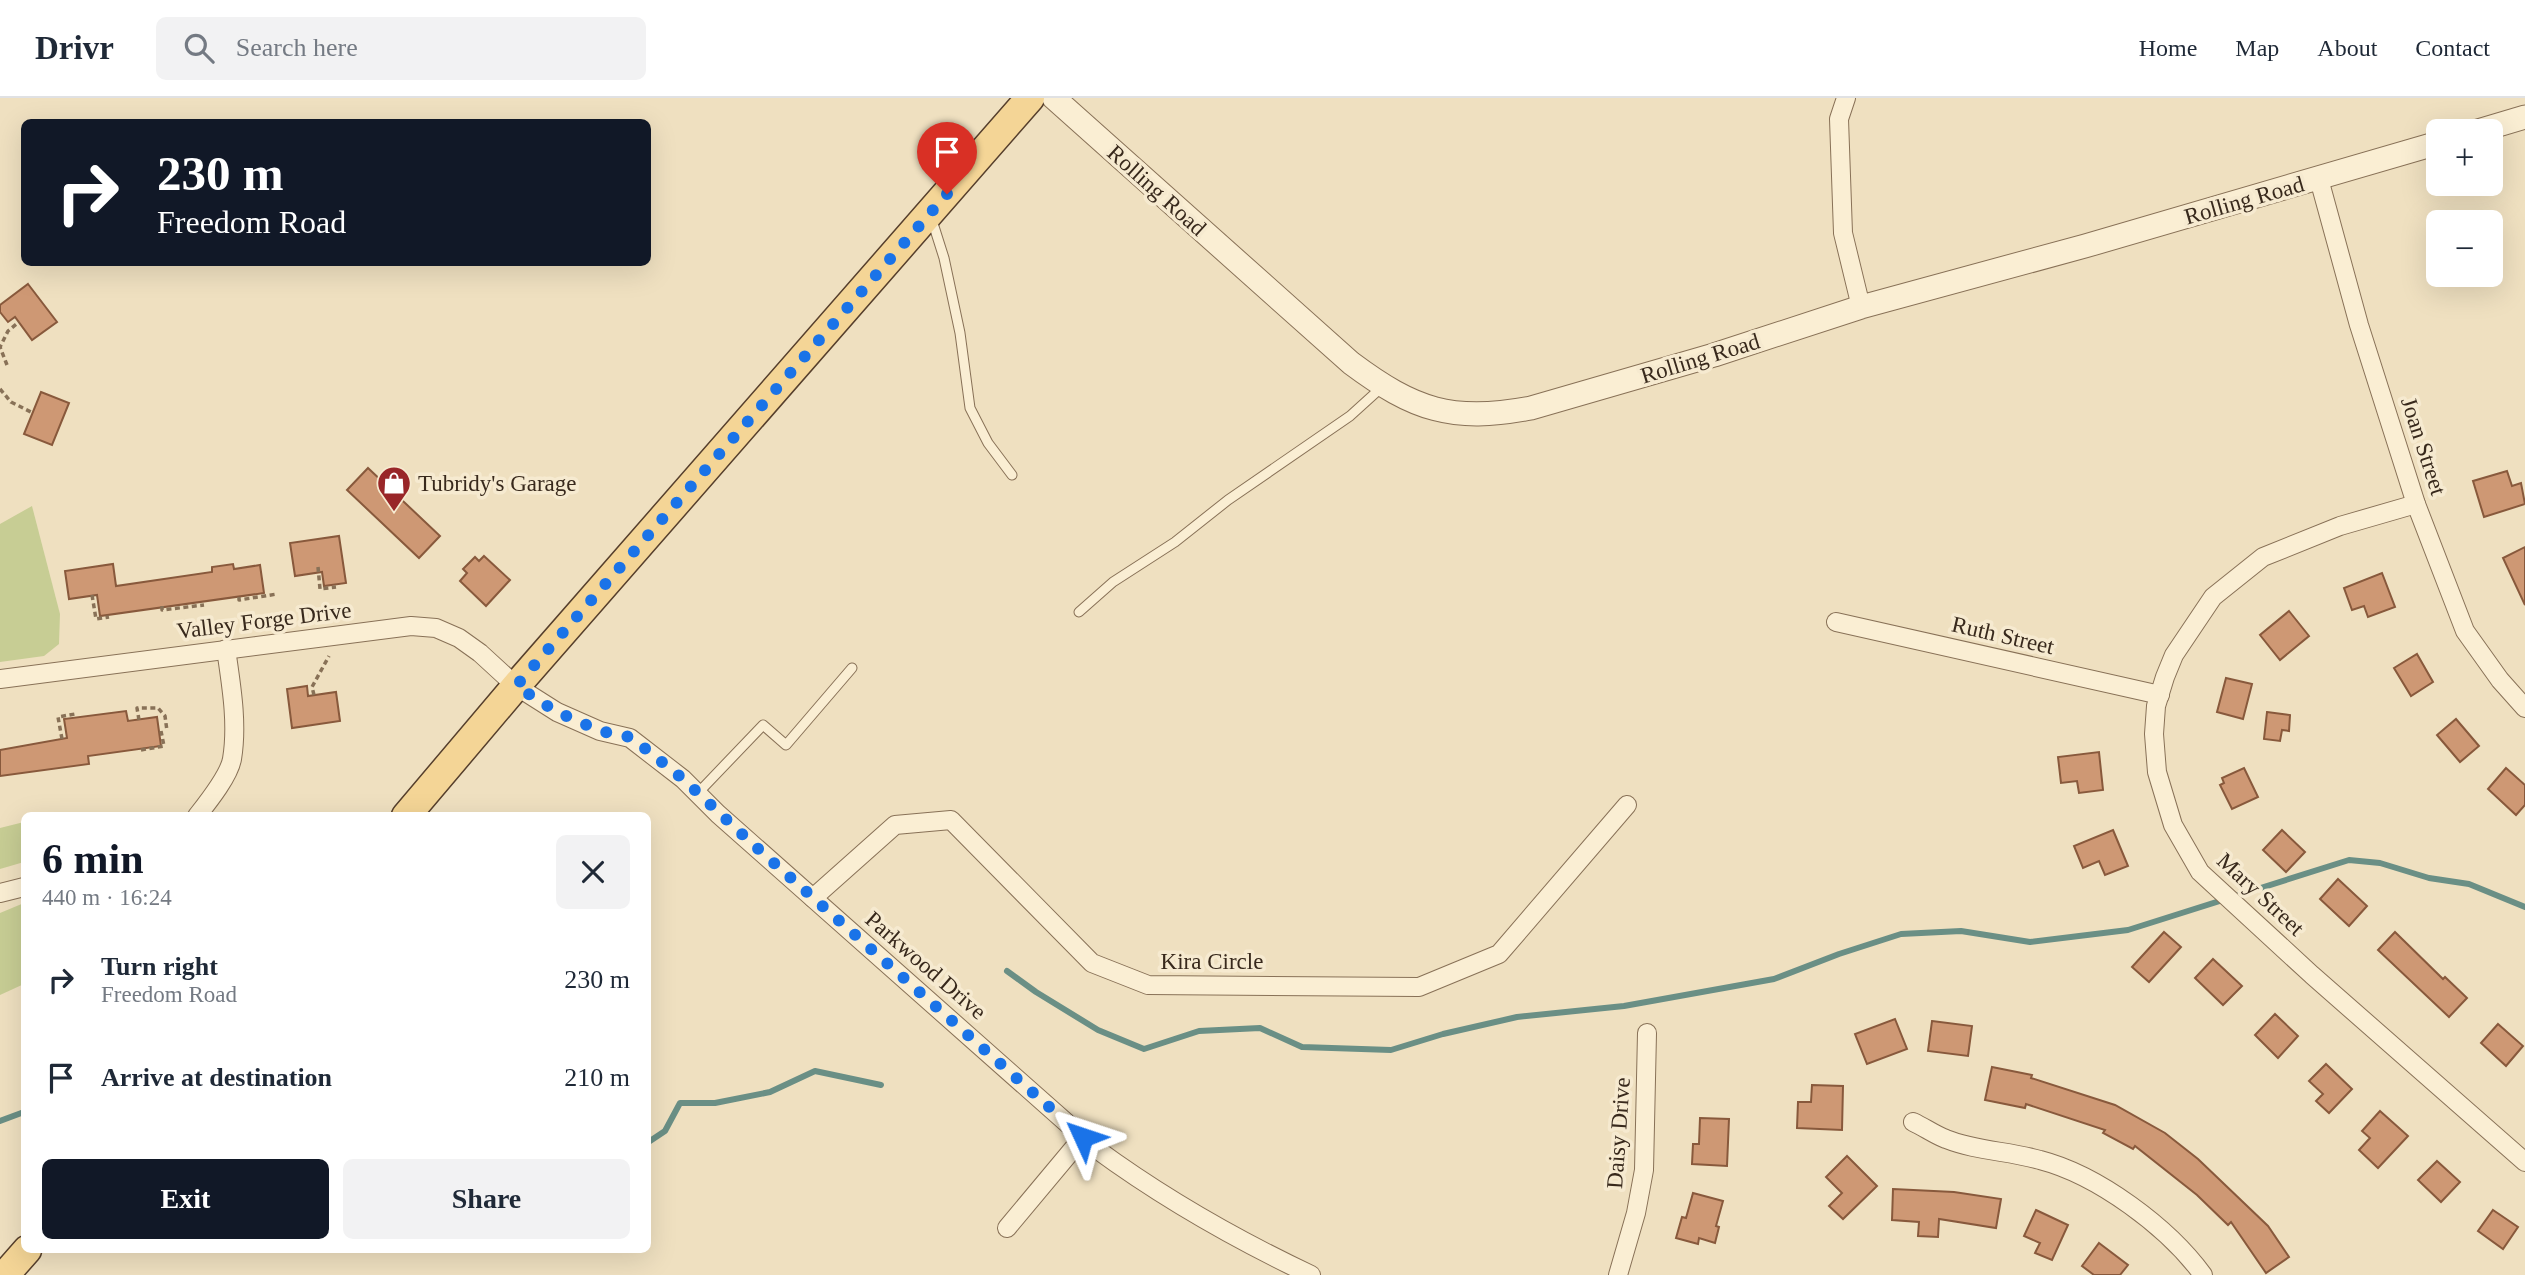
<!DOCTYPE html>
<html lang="en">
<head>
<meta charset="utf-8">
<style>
  body { margin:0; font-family:"Times New Roman",serif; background:#f2f2f3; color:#1f2937; height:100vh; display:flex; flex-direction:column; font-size:26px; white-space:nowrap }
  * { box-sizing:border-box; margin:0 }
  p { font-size:23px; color:#747a83 }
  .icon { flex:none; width:38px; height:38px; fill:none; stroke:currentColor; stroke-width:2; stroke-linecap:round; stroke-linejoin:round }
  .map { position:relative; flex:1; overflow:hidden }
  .panel { position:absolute; left:21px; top:714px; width:630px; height:441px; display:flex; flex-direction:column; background:#fff; border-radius:10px; box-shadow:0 7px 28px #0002 }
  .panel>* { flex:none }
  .banner { position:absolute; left:21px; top:21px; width:630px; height:147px; border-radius:10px; box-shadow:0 7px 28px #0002; background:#111827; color:#fff; overflow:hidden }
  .fabs { position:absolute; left:2426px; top:21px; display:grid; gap:14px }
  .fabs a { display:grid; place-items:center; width:77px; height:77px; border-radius:10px; background:#fff; box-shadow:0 7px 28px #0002; font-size:35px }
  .pin { position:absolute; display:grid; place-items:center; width:60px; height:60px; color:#fff; margin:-72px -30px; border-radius:50% 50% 50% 0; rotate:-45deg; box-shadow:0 0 7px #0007 }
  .pin .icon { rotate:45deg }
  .me { position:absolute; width:77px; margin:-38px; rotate:312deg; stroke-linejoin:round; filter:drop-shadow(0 0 5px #0008) }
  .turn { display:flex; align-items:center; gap:24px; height:147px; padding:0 21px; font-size:32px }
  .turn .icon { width:91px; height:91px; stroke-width:2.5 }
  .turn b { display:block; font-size:49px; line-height:60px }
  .round { display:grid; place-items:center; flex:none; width:74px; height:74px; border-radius:10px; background:#f2f2f3 }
  .headline { display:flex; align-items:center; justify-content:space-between; height:119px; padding:0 21px }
  h1 { font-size:42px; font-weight:700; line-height:52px; color:#111827 }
  .action { display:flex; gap:14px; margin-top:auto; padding:14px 21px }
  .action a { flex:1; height:80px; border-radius:10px; background:#111827; color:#fff; font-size:28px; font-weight:700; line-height:80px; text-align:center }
  .action a+a { background:#f2f2f3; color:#1f2937 }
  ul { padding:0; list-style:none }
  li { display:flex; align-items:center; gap:21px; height:98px; padding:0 21px }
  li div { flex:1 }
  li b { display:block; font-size:26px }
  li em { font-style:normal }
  header { display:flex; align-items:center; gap:42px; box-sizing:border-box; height:98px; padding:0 35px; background:#fff; border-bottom:2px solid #e0e1e3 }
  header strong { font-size:33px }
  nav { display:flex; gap:38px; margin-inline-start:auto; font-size:24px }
  .search { width:490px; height:63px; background:#f2f2f3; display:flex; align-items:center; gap:18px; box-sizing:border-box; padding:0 24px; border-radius:10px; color:#747a83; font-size:26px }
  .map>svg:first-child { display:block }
</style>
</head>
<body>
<header>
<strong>Drivr</strong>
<div class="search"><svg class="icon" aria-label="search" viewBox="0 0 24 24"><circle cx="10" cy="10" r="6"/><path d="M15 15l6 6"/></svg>Search here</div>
<nav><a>Home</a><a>Map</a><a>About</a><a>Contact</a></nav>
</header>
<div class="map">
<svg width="2525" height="1177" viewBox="0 0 2525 1177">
  <rect width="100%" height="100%" fill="#efe0c0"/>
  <!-- green -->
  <g fill="#c7cd94">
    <polygon points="32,408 60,516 59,546 44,558 0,564 0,426"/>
    <polygon points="24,724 24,764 0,771 0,730"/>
    <polygon points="24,805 24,886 0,897 0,815"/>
  </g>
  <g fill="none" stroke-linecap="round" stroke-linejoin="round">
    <!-- stream -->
    <g stroke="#6a8f85" stroke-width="6">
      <polyline points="1007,873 1036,894 1098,932 1144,951 1199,933 1260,930 1302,949 1391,952 1443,936 1517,919 1624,908 1774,881 1839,856 1901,836 1961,833 2030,844 2128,832 2349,762 2380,765 2429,780 2469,786 2525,809"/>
      <polyline points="0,1023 24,1014"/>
      <polyline points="648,1041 650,1043 665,1033 680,1005 715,1005 770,994 815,973 881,987"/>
    </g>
  </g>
  <!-- building -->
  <g fill="#ce9874" stroke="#88593c" stroke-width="2">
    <polygon points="28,186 57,224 32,242 15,219 8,224 0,214 0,207"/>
    <polygon points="41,294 69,305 52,347 24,336"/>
    <polygon points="368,370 440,438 419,460 347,392"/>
    <polygon points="2507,373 2512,388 2521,385 2525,406 2484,419 2473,383"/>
    <polygon points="339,438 346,485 324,488 322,474 295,478 290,445"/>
    <polygon points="2525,449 2525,507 2503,460"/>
    <polygon points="484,458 510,482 486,508 460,483 467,475 463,471 475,459 479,463"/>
    <polygon points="113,466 116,488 212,474 212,469 233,466 234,471 260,467 264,495 100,518 97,497 69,501 65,473"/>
    <polygon points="2382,475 2395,509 2368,519 2364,508 2352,512 2344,490"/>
    <polygon points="2289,513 2309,538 2280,562 2260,537"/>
    <polygon points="2417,556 2433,584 2411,598 2394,570"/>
    <polygon points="2226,580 2252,586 2243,621 2217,614"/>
    <polygon points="307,588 308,598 336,594 340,623 292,630 287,591"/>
    <polygon points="126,613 128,623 157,619 161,648 88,658 89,666 0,678 0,652 67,640 64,621"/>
    <polygon points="2267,614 2290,617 2289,633 2282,632 2280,643 2264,641"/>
    <polygon points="2456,621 2479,648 2460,664 2437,637"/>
    <polygon points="2099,654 2103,692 2079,695 2077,683 2061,685 2058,659"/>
    <polygon points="2244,670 2258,699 2232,711 2220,687 2224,685 2222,680"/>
    <polygon points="2506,670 2525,687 2525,707 2516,717 2488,691"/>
    <polygon points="2113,732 2128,768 2105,777 2099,763 2083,770 2074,748"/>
    <polygon points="2282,732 2305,754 2286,774 2263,752"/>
    <polygon points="2338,781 2367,808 2349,828 2320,801"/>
    <polygon points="2164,834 2181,849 2149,884 2132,869"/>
    <polygon points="2395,834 2443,881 2445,879 2467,900 2449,919 2378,852"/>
    <polygon points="2213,861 2242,888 2223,907 2195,880"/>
    <polygon points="2275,916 2298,938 2278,960 2255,937"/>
    <polygon points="1895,921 1907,951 1867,966 1855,936"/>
    <polygon points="1932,923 1972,928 1968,958 1928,953"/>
    <polygon points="2498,926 2523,948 2506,968 2481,945"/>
    <polygon points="2326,966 2352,991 2329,1015 2316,1003 2323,996 2309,983"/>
    <polygon points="1992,969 2032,977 2031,980 2115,1007 2165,1035 2198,1061 2268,1128 2289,1159 2266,1175 2231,1124 2228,1127 2197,1097 2135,1048 2133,1051 2103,1035 2105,1032 2026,1006 2025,1010 1985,1002"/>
    <polygon points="1812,987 1843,988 1842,1032 1797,1030 1798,1004 1811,1004"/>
    <polygon points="2380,1013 2408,1038 2378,1070 2359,1052 2370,1040 2362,1033"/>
    <polygon points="1700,1020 1729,1021 1727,1068 1692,1066 1693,1046 1699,1046"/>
    <polygon points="1847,1058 1877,1088 1843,1121 1829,1108 1842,1095 1826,1079"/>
    <polygon points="2437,1063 2460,1084 2441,1104 2418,1082"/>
    <polygon points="1893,1091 1954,1094 2001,1101 1996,1130 1939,1121 1938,1139 1918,1138 1919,1124 1892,1122"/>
    <polygon points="1693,1095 1723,1103 1716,1128 1719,1129 1715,1145 1699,1140 1698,1146 1676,1140 1682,1119 1686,1120"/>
    <polygon points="2036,1112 2068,1127 2052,1162 2035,1155 2040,1145 2024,1138"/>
    <polygon points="2493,1112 2518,1129 2503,1151 2478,1133"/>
    <polygon points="2099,1145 2128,1167 2120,1177 2094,1177 2082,1168"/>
  </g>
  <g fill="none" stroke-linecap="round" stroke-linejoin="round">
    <!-- service casing -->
    <g stroke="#887157" stroke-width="11">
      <g id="service">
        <polyline points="931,119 944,160 960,235 970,310 988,345 1012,377"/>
        <polyline points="1079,514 1113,484 1175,444 1228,402 1350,318 1382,289"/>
        <polyline points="698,695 763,627 786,647 852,570"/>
      </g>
    </g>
    <!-- minor casing -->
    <g stroke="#887157" stroke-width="20">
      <g id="minor">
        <polyline points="1846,0 1839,21 1843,135 1861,209"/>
        <polyline points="2319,81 2359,227 2416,406 2465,533 2500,582 2525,610"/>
        <polyline points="2416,406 2340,428 2263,459 2213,499 2174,557 2165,579 2156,608 2154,636 2157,674 2173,727 2200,774 2312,877 2525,1064"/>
        <polyline points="1836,524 2160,597"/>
        <path d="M0,581l411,-53 25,2 23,10 21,15 36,33 41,26 43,19 30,7 53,41 35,35 377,334c68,50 140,91 216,127"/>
        <path d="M197,718c11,-14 32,-40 35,-57 6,-36 -1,-75 -6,-110"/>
        <polyline points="0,795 24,789"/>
        <polyline points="813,800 895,727 951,722 1092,865 1148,887 1419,889 1499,856 1627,707"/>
        <path d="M1913,1024c11,5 22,13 33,17 30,12 63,12 94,21 58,15 128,67 163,115"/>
        <polyline points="1007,1130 1083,1039"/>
        <polyline points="1618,1177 1636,1115 1644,1072 1647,935"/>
      </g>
    </g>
    <!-- tertiary casing -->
    <g stroke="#887157" stroke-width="25">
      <g id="tertiary">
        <path d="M1054,0l297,265c63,47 101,60 180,45l183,-53 147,-48 224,-61 353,-103"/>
        <polyline points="2478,33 2525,19"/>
      </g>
    </g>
    <!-- primary casing -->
    <g stroke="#563f2c" stroke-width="31">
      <g id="primary">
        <polyline points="406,718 516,588 1030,0"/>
        <polyline points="5,1177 27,1152"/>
      </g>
    </g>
    <!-- path -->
    <g stroke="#887157" stroke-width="3.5" stroke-dasharray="5 3.5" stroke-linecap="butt">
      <polyline points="7,267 0,249 8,233 19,224"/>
      <polyline points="0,291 11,304 33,315"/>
      <polyline points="318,469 320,491 336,489"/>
      <polyline points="92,497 96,521 109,519"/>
      <polyline points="239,499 239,502 277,496"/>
      <polyline points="162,508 162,512 204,507"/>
      <polyline points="314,597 312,589 329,558"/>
      <polyline points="139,622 137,610 158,610 165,618 167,633"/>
      <polyline points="62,641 58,619 75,616"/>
      <polyline points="141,652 164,648 161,633"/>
    </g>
    <!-- service -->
    <use href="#service" stroke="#faeed3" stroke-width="9"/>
    <!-- minor -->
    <use href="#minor" stroke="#faeed3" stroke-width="18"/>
    <!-- tertiary -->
    <use href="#tertiary" stroke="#faeed3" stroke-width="23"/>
    <!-- primary -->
    <use href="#primary" stroke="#f4d596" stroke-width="28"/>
  </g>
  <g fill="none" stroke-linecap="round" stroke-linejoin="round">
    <!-- route -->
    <polyline stroke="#1a73e8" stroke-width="12" stroke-dasharray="0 21.6" points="947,96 516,588 557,614 600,633 630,639 647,652 683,681 756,749 1083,1039"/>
  </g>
  <!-- icons -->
  <defs>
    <g id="shop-pin" transform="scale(1.75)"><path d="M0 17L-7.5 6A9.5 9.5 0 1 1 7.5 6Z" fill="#992628" stroke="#f6ead0"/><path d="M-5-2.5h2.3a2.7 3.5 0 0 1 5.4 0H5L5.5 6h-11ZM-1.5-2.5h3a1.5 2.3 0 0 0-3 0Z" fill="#fff"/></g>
  </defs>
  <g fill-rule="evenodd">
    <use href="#shop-pin" x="394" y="385"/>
  </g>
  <g text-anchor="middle" stroke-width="7" stroke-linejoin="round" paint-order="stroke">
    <!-- street labels -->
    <g font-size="23" fill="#38291c" stroke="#f6ead0">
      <text transform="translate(1157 92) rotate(42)" y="8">Rolling Road</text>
      <text transform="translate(2244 102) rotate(-16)" y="8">Rolling Road</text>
      <text transform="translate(1700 260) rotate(-17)" y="8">Rolling Road</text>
      <text transform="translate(2424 348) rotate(72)" y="8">Joan Street</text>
      <text transform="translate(264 522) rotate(-7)" y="8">Valley Forge Drive</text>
      <text transform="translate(2003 537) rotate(13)" y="8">Ruth Street</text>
      <text transform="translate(2261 796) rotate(43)" y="8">Mary Street</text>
      <text x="1212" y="871">Kira Circle</text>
      <text transform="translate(926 867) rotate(41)" y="8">Parkwood Drive</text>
      <text transform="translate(1618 1035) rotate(-86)" y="8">Daisy Drive</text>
    </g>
    <!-- poi labels -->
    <g font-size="23" fill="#38291c" stroke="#f6ead0" text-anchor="start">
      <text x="418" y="393">Tubridy's Garage</text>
    </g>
  </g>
</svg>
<div class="fabs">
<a>+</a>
<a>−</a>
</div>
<div class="pin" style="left:947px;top:96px;background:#d93025"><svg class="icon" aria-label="arrive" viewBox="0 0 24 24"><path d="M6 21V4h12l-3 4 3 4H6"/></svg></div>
<svg class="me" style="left:1083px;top:1039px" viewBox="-20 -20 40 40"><path d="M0-17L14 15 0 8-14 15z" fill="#1a73e8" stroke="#fff" stroke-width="4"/></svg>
<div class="banner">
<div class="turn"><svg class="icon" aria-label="right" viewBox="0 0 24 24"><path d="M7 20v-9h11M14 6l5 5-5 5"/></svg><div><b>230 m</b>Freedom Road</div></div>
</div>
<section class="panel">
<div class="headline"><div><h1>6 min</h1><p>440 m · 16:24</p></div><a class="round"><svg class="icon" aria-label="close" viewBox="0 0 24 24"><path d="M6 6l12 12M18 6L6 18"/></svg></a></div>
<ul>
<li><svg class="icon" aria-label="right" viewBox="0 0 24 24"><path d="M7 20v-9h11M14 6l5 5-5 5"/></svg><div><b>Turn right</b><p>Freedom Road</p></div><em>230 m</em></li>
<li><svg class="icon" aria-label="arrive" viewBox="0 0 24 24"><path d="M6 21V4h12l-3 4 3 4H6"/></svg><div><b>Arrive at destination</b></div><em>210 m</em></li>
</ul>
<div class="action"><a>Exit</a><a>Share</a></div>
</section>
</div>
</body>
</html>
